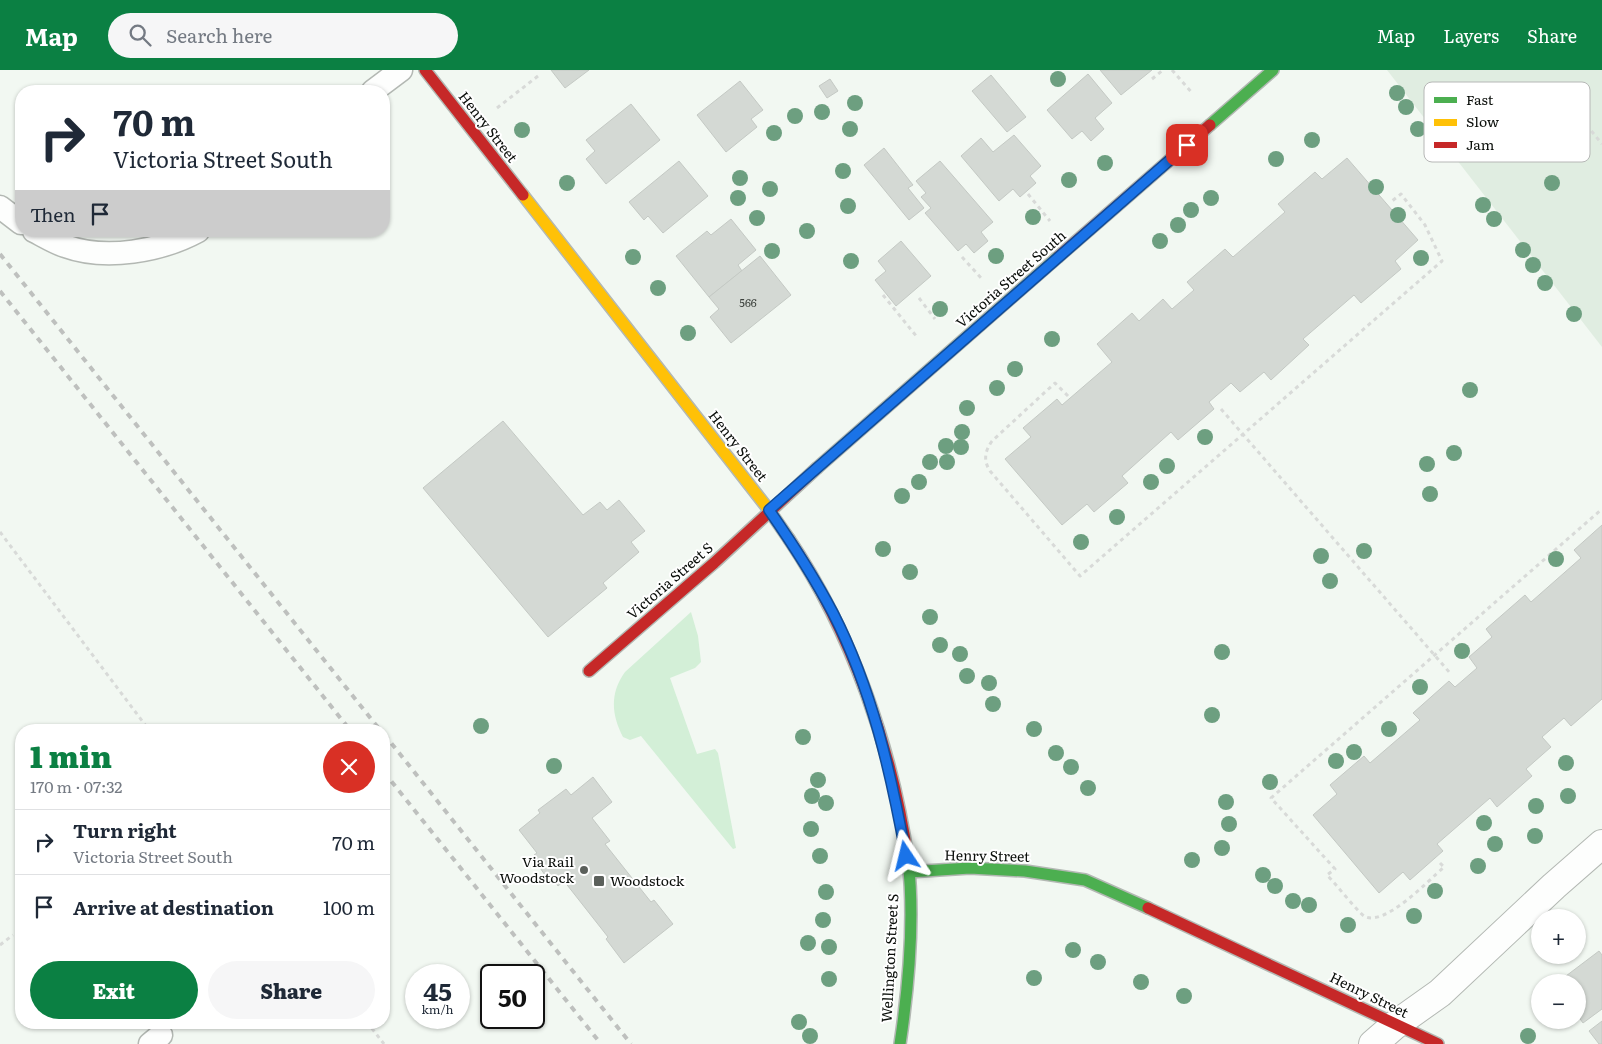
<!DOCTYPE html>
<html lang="en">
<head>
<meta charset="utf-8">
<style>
  body { margin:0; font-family:Literata,serif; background:#f6f6f7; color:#1f2937; height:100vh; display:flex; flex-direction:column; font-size:19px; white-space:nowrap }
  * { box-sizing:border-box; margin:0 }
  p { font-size:16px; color:#747a83 }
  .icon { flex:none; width:28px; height:28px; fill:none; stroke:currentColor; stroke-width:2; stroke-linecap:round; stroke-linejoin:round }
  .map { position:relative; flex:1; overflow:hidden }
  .sheet { position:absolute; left:15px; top:654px; width:375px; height:305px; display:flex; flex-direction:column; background:#fff; border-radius:20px; box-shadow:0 1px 4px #0004 }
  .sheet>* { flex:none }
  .hud { position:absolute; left:15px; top:15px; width:375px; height:152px; border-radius:20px; box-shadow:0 1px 4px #0004; background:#fff; color:#1f2937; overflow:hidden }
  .buttons { position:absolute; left:1531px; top:839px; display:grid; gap:10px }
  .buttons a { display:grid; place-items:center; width:55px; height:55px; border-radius:50%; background:#fff; box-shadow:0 1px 4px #0004; font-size:25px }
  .speed { position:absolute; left:405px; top:894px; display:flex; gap:10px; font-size:25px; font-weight:700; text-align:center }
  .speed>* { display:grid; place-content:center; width:65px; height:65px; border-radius:50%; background:#fff; box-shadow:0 1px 4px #0004; line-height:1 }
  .speed small { font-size:12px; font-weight:400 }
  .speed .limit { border:2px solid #111; border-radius:8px; background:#fff; color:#111 }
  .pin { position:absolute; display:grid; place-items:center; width:42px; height:42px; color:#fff; margin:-21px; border-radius:10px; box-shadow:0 2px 8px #0006 }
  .me { position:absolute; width:55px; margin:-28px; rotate:350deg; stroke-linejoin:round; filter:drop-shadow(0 0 4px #0008) }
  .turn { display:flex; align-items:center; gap:18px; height:105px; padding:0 15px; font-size:22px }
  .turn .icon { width:65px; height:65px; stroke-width:2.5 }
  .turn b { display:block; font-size:35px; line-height:42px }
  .then { display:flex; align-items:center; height:48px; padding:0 15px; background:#0003; gap:10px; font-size:19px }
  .round { display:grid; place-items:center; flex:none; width:52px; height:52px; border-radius:26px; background:#f6f6f7 }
  .headline { display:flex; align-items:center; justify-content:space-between; height:85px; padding:0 15px }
  h1 { font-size:30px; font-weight:800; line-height:38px; color:#0b8043 }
  .button { display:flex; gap:10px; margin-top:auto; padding:10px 15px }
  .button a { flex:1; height:58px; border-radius:30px; background:#0b8043; color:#fff; font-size:20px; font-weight:800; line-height:58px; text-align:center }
  .button a+a { background:#f6f6f7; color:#1f2937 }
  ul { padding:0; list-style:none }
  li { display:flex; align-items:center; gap:15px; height:65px; padding:0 15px; border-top:1px solid #e0e1e3 }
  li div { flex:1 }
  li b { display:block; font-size:19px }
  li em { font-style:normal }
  header { display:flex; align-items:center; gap:30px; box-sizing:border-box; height:70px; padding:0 25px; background:#0b8043; color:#fff }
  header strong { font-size:24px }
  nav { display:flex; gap:28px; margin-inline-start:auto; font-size:18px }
  .search { width:350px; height:45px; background:#f6f6f7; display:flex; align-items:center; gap:12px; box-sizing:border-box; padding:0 18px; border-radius:28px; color:#747a83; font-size:19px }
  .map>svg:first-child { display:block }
</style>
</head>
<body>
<header>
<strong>Map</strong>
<div class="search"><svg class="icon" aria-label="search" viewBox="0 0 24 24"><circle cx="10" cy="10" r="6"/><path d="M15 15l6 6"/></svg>Search here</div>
<nav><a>Map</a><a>Layers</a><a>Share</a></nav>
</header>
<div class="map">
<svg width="1602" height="974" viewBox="0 0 1602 974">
  <rect width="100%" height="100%" fill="#f2f8f2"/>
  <!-- built -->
  <polygon fill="#e0ede1" points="1387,0 1602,0 1602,277"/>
  <!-- grass -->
  <path fill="#d3efd7" d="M691,542l7,24 3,26 -6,6 -25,10 27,76 18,-5 3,4 18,95 -3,1 -92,-113 -11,4 -7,-3c-12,-23 -13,-44 2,-65z"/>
  <!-- building -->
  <g fill="#d4d9d4" stroke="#c4c9c4">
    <polygon points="551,0 589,0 565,18"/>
    <polygon points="1100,0 1152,0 1121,25"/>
    <polygon points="1088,4 1112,33 1095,48 1104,59 1091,71 1082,61 1072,69 1047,40"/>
    <polygon points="991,5 1026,47 1007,62 972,21"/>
    <polygon points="830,9 838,21 827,28 819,16"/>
    <polygon points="740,11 763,40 751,49 757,57 726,82 697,45"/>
    <polygon points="631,34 660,70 606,114 586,89 595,81 586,70"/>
    <polygon points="1014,65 1041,96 1030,106 1036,113 1020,127 1013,119 999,131 961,86 981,68 993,82"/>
    <polygon points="884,78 913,115 908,118 924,138 909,150 864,95"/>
    <polygon points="1347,88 1418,170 1395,191 1401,199 1361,233 1354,225 1303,269 1309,275 1271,310 1264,302 1240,322 1231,313 1209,332 1214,339 1178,370 1171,362 1122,406 1128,413 1094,442 1087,434 1062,455 1005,389 1031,367 1023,358 1057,329 1062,335 1112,292 1097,274 1132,243 1139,251 1163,229 1172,239 1194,220 1187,212 1225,179 1233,187 1285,142 1278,134 1315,102 1322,109"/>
    <polygon points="679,91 708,126 663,163 648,146 644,150 629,132"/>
    <polygon points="940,91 993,152 981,162 988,171 974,183 966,174 958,181 925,143 931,138 921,127 926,123 916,111"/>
    <polygon points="731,149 756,180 738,195 742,201 709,227 676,186 707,161 711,165"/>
    <polygon points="901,171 931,206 896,236 875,210 886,201 878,191"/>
    <polygon points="760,186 791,225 731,273 710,247 719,239 709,227"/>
    <polygon points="503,351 583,445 600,432 607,440 619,430 645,461 631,472 639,482 603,513 607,518 548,567 423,418"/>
    <polygon points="1602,455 1602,629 1571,656 1564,648 1542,667 1551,677 1526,699 1532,706 1497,737 1490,728 1437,774 1443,781 1410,810 1403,802 1379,823 1313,745 1337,724 1330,715 1364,686 1370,693 1420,650 1413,643 1449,611 1455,617 1477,598 1469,587 1492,567 1486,559 1525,525 1531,532 1581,488 1574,480"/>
    <polygon points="593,707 612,732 592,748 610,771 605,774 651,832 654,830 673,854 624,893 606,869 608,867 564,811 558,816 550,805 545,805 538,795 538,790 534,785 537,783 519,760 540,743 538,740 566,719 571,725"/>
    <polygon points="1599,881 1602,885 1602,939 1583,953 1578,946 1578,912 1558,912"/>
    <polygon points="1602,951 1602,974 1599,974 1589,961"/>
  </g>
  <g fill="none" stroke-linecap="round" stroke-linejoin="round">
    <!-- lane casing -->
    <g stroke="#b3b8b3" stroke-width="25">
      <g id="lane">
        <polyline points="373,21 401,0"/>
        <polyline points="0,137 21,153"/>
        <path d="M34,161c10,5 21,12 31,15 41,15 96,5 133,-15"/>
        <polyline points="150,974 161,965"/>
      </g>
    </g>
    <!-- street casing -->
    <g stroke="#b3b8b3" stroke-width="30">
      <polyline id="street" points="1373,974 1395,955 1440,923 1554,816 1602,774"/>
    </g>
    <!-- fast casing -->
    <g stroke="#b3b8b3" stroke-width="14">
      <g id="fast">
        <polyline points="1210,55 1273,0"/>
        <polyline points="817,398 1058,187"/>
        <polyline points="909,802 970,798 1025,801 1085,810 1148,838"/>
        <path d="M900,974c9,-60 15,-124 8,-184"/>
      </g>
    </g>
    <!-- slow casing -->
    <g stroke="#b3b8b3" stroke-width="14">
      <polyline id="slow" points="523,125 769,440 789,469"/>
    </g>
    <!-- jam casing -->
    <g stroke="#b3b8b3" stroke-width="14">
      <g id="jam">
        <polyline points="425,0 523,125"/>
        <polyline points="1058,187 1210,55"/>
        <path d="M789,469c62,92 104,211 119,321"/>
        <polyline points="589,601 714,493 817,398"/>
        <polyline points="1148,838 1438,974"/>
      </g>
    </g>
    <!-- path -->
    <g stroke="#d8dad8" stroke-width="3" stroke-dasharray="4 4" stroke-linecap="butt">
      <polyline points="1172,0 1193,24"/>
      <polyline points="1152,9 1163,0"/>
      <polyline points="1566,30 1602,74"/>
      <polyline points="497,38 538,6"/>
      <polyline points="1028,124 1050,151"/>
      <polyline points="962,187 982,209"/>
      <polyline points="883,225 917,267"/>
      <polyline points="919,228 935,249"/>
      <path d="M1068,326l-13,-13 -63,58c-7,10 -9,19 -2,30l90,105 362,-315 -17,-36 -24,-31 -9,7"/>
      <polyline points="1221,339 1450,603"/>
      <polyline points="0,462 149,660"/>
      <path d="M1440,793l4,4c-15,13 -60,61 -80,49 -6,-4 -29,-33 -37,-41l8,-6 -64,-71 331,-289"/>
      <polyline points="0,875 13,865"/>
      <polyline points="367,952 384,974"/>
    </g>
    <!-- lane -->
    <use href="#lane" stroke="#fdfefd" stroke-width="22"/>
    <!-- street -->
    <use href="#street" stroke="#fdfefd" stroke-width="28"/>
    <!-- fast -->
    <use href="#fast" stroke="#4caf50" stroke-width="11"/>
    <!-- slow -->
    <use href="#slow" stroke="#ffc107" stroke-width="11"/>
    <!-- jam -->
    <use href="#jam" stroke="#c62828" stroke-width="11"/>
    <!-- rail -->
    <g stroke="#bec0be" stroke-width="4" stroke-dasharray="6 6" stroke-linecap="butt">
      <polyline points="0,184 380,660"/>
      <polyline points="0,221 350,660"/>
      <polyline points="384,664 631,974"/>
      <polyline points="384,702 601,974"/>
    </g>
  </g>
  <!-- trees -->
  <g fill="#6d9f80">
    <circle cx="1058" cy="9" r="8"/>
    <circle cx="1397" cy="23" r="8"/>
    <circle cx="855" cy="33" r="8"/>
    <circle cx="1406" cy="37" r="8"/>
    <circle cx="822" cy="42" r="8"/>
    <circle cx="795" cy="46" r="8"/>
    <circle cx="850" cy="59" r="8"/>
    <circle cx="1418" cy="59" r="8"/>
    <circle cx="522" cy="60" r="8"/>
    <circle cx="774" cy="63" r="8"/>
    <circle cx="1312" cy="70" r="8"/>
    <circle cx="1276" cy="89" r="8"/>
    <circle cx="1105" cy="93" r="8"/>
    <circle cx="843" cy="101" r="8"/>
    <circle cx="740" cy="108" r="8"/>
    <circle cx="1069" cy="110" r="8"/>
    <circle cx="567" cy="113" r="8"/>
    <circle cx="1552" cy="113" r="8"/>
    <circle cx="1376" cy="117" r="8"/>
    <circle cx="770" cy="119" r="8"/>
    <circle cx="738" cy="128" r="8"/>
    <circle cx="1211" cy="128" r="8"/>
    <circle cx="1483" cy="135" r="8"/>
    <circle cx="848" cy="136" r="8"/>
    <circle cx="1191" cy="140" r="8"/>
    <circle cx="1398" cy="145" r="8"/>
    <circle cx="1033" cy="147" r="8"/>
    <circle cx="757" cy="148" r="8"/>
    <circle cx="1494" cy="149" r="8"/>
    <circle cx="1178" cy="155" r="8"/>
    <circle cx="807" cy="161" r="8"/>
    <circle cx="1160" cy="171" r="8"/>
    <circle cx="1523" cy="180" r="8"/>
    <circle cx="772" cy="181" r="8"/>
    <circle cx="996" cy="186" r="8"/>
    <circle cx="633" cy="187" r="8"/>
    <circle cx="1421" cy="188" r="8"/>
    <circle cx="851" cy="191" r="8"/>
    <circle cx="1533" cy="195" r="8"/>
    <circle cx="1545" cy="213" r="8"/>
    <circle cx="658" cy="218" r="8"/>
    <circle cx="940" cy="239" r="8"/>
    <circle cx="1574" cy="244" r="8"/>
    <circle cx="688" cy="263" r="8"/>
    <circle cx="1052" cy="269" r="8"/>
    <circle cx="1015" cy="299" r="8"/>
    <circle cx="997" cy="318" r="8"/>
    <circle cx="1470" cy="320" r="8"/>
    <circle cx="967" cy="338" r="8"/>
    <circle cx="962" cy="362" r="8"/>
    <circle cx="1205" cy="367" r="8"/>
    <circle cx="946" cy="376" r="8"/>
    <circle cx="961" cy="377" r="8"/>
    <circle cx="1454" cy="383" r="8"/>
    <circle cx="930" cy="392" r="8"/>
    <circle cx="947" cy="392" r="8"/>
    <circle cx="1427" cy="394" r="8"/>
    <circle cx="1167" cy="396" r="8"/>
    <circle cx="919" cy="412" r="8"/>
    <circle cx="1151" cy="412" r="8"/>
    <circle cx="1430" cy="424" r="8"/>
    <circle cx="902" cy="426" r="8"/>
    <circle cx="1117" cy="447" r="8"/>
    <circle cx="1081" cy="472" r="8"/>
    <circle cx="883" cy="479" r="8"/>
    <circle cx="1364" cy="481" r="8"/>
    <circle cx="1321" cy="486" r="8"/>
    <circle cx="1556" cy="489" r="8"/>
    <circle cx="910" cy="502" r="8"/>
    <circle cx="1330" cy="511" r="8"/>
    <circle cx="930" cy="547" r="8"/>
    <circle cx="940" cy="575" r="8"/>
    <circle cx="1462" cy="581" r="8"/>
    <circle cx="1222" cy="582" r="8"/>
    <circle cx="960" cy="584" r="8"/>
    <circle cx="967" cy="606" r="8"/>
    <circle cx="989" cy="613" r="8"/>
    <circle cx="1420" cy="617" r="8"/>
    <circle cx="993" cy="634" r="8"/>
    <circle cx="1212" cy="645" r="8"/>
    <circle cx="481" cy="656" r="8"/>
    <circle cx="1034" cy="659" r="8"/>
    <circle cx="1389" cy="659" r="8"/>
    <circle cx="803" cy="667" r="8"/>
    <circle cx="1354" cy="682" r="8"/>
    <circle cx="1056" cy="683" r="8"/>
    <circle cx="1336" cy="691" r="8"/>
    <circle cx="1566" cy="693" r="8"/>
    <circle cx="554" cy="696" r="8"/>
    <circle cx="1071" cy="697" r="8"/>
    <circle cx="818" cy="710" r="8"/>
    <circle cx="1270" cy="712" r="8"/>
    <circle cx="1088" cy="718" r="8"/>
    <circle cx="812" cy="726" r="8"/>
    <circle cx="1568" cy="726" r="8"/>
    <circle cx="1226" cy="732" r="8"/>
    <circle cx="826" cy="733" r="8"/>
    <circle cx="1536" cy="736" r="8"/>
    <circle cx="1484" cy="753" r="8"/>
    <circle cx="1229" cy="754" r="8"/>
    <circle cx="811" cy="759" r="8"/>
    <circle cx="1535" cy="766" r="8"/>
    <circle cx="1495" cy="774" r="8"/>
    <circle cx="1222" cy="778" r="8"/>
    <circle cx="820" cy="786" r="8"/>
    <circle cx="1192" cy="790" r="8"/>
    <circle cx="1478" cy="796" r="8"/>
    <circle cx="1263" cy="805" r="8"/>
    <circle cx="1275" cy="816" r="8"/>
    <circle cx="1435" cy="821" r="8"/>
    <circle cx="826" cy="822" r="8"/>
    <circle cx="1293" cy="831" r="8"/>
    <circle cx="1309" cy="835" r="8"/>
    <circle cx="1414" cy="846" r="8"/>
    <circle cx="823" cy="850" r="8"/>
    <circle cx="1348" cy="855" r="8"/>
    <circle cx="808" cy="873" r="8"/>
    <circle cx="829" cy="877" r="8"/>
    <circle cx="1073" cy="880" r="8"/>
    <circle cx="1098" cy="892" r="8"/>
    <circle cx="1034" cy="908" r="8"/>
    <circle cx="829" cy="909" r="8"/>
    <circle cx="1141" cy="912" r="8"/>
    <circle cx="1184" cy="926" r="8"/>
    <circle cx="799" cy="952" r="8"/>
    <circle cx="810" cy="966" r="8"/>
    <circle cx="1528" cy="966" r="8"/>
  </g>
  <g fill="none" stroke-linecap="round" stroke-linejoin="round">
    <!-- route casing -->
    <g stroke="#114b97" stroke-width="12">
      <path id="route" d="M906,786c-15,-83 -34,-167 -73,-243 -19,-36 -41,-70 -64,-103l418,-365"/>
    </g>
    <!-- route -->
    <use href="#route" stroke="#1a73e8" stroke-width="9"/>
  </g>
  <!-- markers -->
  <g fill="#5b605b" stroke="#fff" stroke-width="2">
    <circle cx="584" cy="800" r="5"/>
    <rect x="593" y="805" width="12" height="12" rx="2.5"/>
  </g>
  <g text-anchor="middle" stroke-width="4" stroke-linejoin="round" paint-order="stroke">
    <!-- number labels -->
    <g font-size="11" fill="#3c413c">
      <text x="748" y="237">566</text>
    </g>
    <!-- street labels -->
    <g font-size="14" fill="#0a0e0a" stroke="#fff">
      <text transform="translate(488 57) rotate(52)" y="5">Henry Street</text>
      <text transform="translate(1011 209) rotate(-41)" y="5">Victoria Street South</text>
      <text transform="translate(738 376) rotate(52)" y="5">Henry Street</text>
      <text transform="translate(670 511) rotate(-41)" y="5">Victoria Street S</text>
      <text transform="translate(987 786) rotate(1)" y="5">Henry Street</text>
      <text transform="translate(890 888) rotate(-87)" y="5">Wellington Street S</text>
      <text transform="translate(1369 925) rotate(26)" y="5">Henry Street</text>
    </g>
    <!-- poi labels -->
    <g font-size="14" fill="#0a0e0a" stroke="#fff" text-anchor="end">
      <text x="574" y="797">Via Rail<tspan x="574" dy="16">Woodstock</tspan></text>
      <text x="610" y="816" text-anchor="start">Woodstock</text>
    </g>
  </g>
  <!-- legend -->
  <rect x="1424" y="12" width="166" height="80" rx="8" fill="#fff" stroke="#b6b7b6" stroke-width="1"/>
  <rect x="1434" y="27" width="23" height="6" fill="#4caf50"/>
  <rect x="1434" y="49" width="23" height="7" fill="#ffc107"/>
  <rect x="1434" y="72" width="23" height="6" fill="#c62828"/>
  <g font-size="14" fill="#0a0e0a">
    <text x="1466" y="35">Fast</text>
    <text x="1466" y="57">Slow</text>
    <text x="1466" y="80">Jam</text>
  </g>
</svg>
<div class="buttons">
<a>+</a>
<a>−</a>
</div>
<div class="speed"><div>45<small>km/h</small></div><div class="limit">50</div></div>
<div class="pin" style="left:1187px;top:75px;background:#d93025"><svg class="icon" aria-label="arrive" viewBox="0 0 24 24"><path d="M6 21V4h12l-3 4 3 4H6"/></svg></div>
<svg class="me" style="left:906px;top:786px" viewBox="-20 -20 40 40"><path d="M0-17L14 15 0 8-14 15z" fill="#1a73e8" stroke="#fff" stroke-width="4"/></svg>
<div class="hud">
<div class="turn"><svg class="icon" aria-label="right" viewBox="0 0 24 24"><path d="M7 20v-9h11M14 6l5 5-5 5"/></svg><div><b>70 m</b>Victoria Street South</div></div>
<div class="then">Then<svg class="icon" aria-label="arrive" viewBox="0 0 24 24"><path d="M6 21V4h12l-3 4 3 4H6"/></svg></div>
</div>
<section class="sheet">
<div class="headline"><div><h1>1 min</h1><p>170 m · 07:32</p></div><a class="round" style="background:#d93025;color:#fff"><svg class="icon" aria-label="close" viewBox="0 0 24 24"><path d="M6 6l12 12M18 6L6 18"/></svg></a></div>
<ul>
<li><svg class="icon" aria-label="right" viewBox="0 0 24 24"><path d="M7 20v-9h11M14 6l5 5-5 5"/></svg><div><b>Turn right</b><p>Victoria Street South</p></div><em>70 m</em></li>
<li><svg class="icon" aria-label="arrive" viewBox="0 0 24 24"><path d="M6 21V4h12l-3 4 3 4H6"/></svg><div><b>Arrive at destination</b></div><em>100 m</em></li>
</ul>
<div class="button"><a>Exit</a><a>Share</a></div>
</section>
</div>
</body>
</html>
